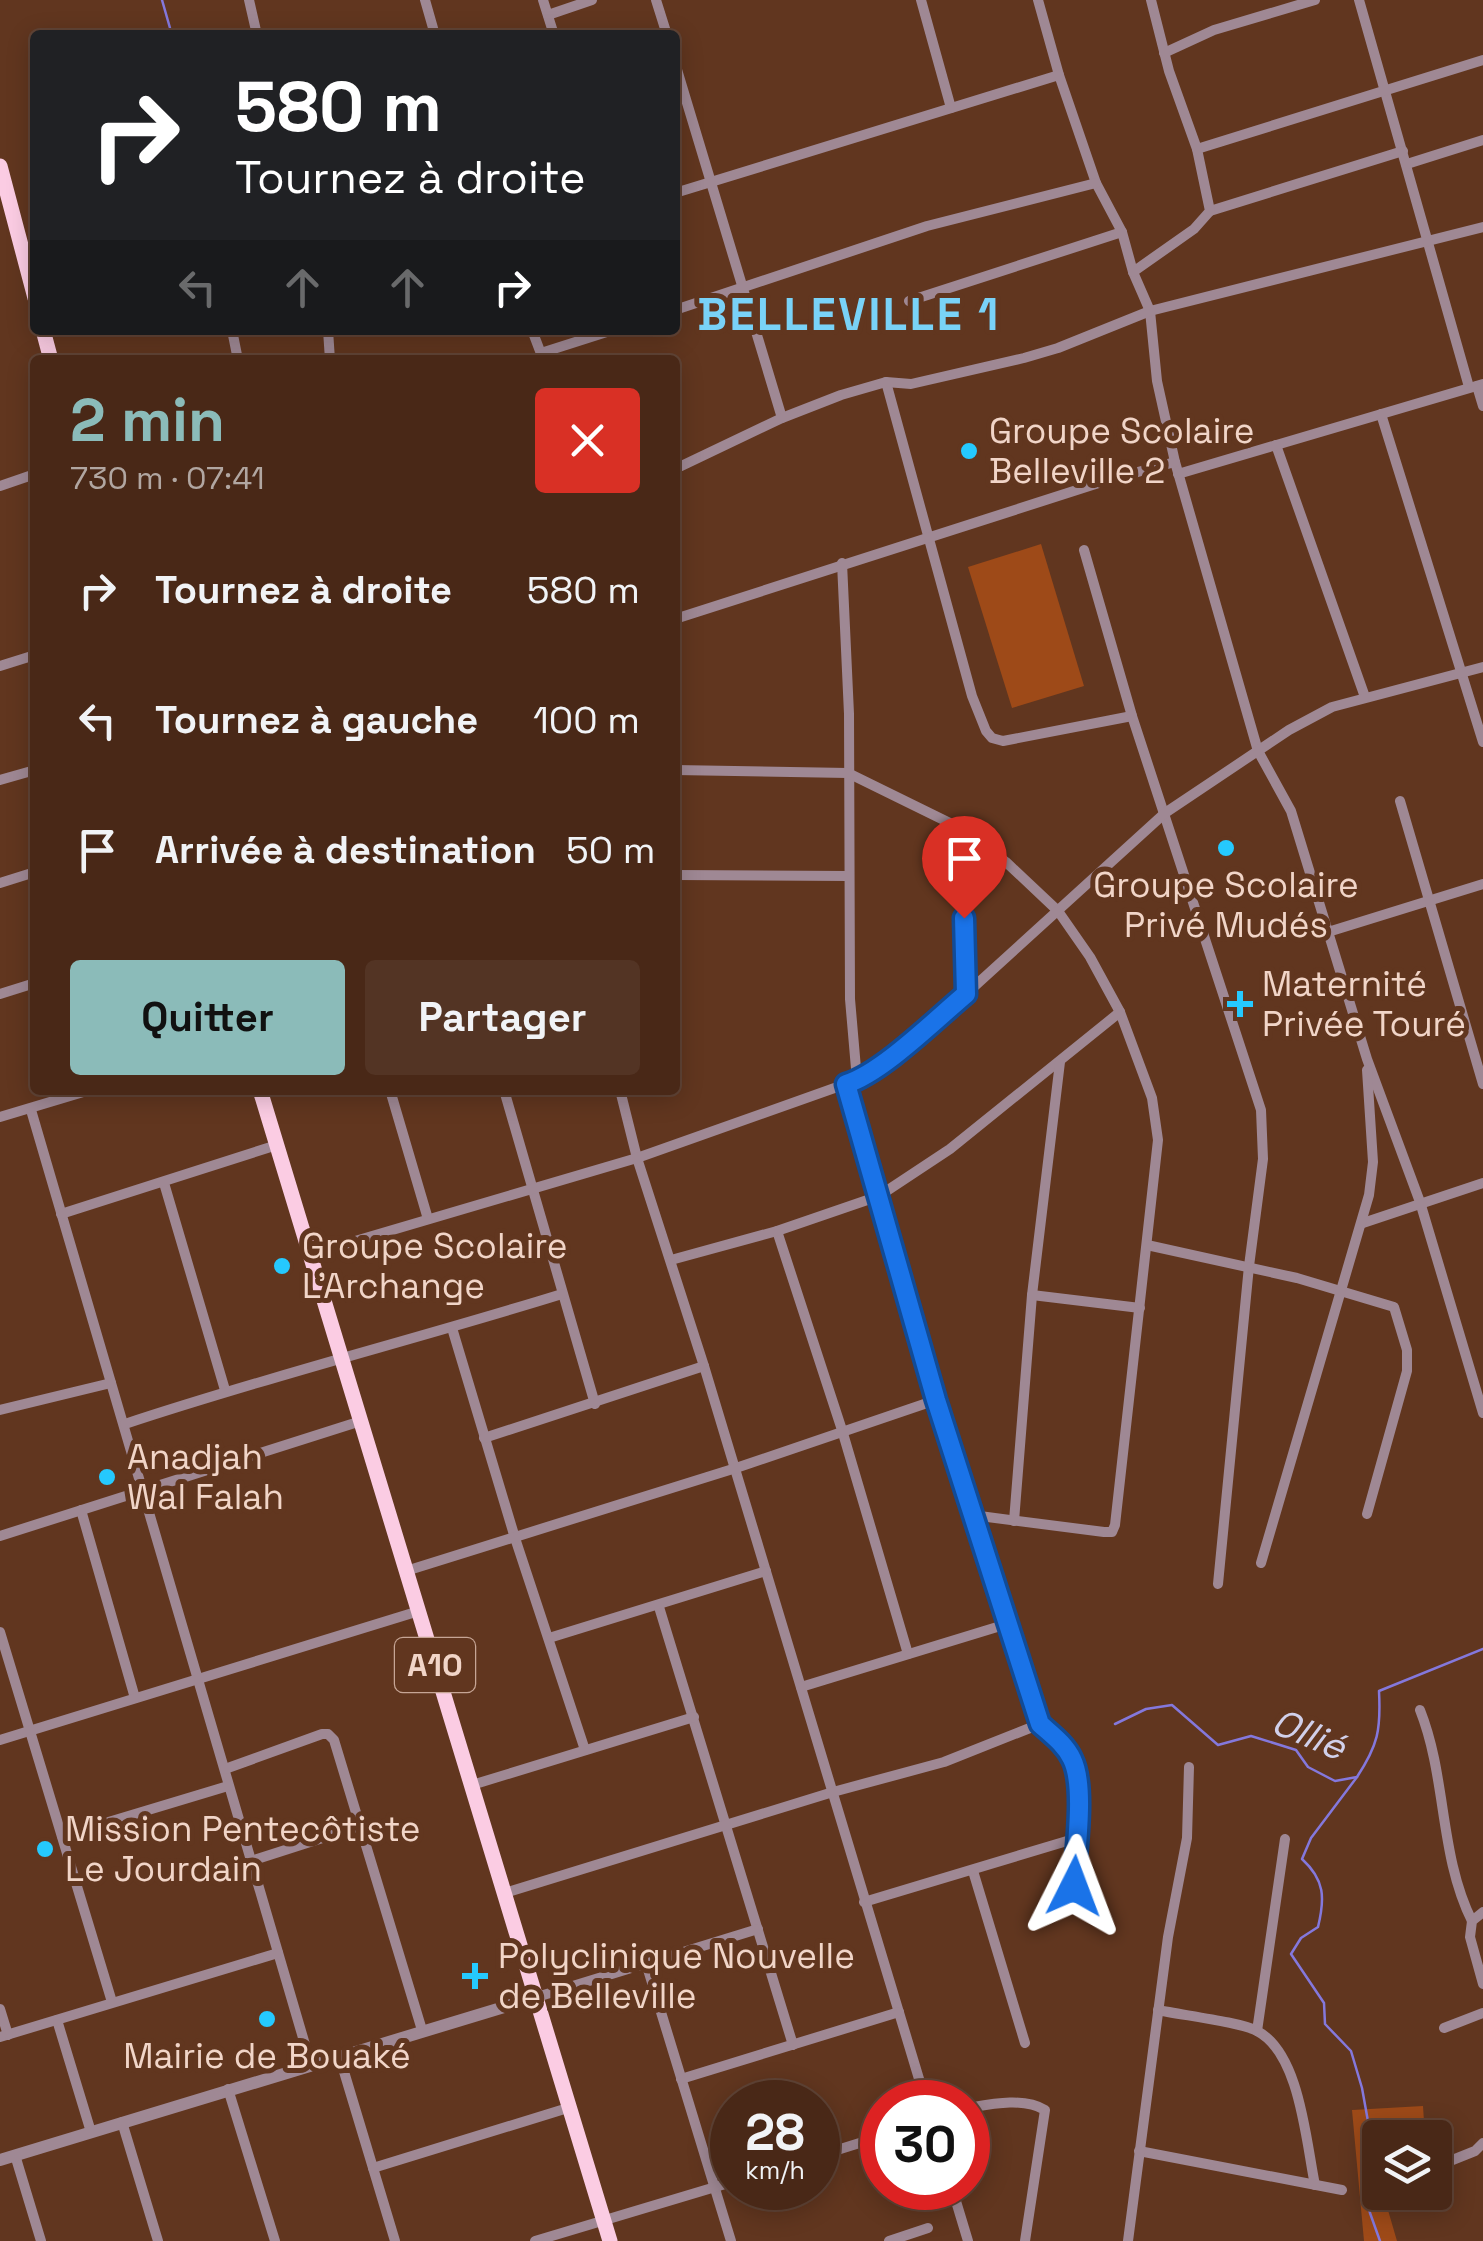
<!DOCTYPE html>
<html lang="fr">
<head>
<meta charset="utf-8">
<style>
  body { margin:0; font-family:"Space Grotesk",sans-serif; background:#533424; color:#f1f3f6; height:100vh; display:flex; flex-direction:column; font-size:38px; white-space:nowrap }
  * { box-sizing:border-box; margin:0 }
  p { font-size:32px; color:#b1a6a1 }
  .icon { flex:none; width:55px; height:55px; fill:none; stroke:currentColor; stroke-width:2; stroke-linecap:round; stroke-linejoin:round }
  .map { position:relative; flex:1; overflow:hidden }
  .panel { position:absolute; left:30px; top:355px; width:650px; height:740px; display:flex; flex-direction:column; background:#492817; border-radius:10px; box-shadow:0 5px 25px #0003,0 0 0 2px #614436 }
  .panel>* { flex:none }
  .hud { position:absolute; left:30px; top:30px; width:650px; height:305px; border-radius:10px; box-shadow:0 5px 25px #0003,0 0 0 2px #614436; background:#202124; color:#fff; overflow:hidden }
  .fabs { position:absolute; left:1362px; top:2120px; display:grid; gap:20px }
  .fabs a { display:grid; place-items:center; width:90px; height:90px; border-radius:10px; background:#492817; box-shadow:0 5px 25px #0003,0 0 0 2px #614436; font-size:50px }
  .speed { position:absolute; left:710px; top:2080px; display:flex; gap:20px; font-size:50px; font-weight:700; text-align:center }
  .speed>* { display:grid; place-content:center; width:130px; height:130px; border-radius:50%; background:#492817; box-shadow:0 5px 25px #0003,0 0 0 2px #614436; line-height:1 }
  .speed small { font-size:25px; font-weight:400 }
  .speed .limit { border:15px solid #d22; background:#fff; color:#111 }
  .pin { position:absolute; display:grid; place-items:center; width:85px; height:85px; color:#fff; margin:-102px -42px; border-radius:50% 50% 50% 0; rotate:-45deg; box-shadow:0 0 10px #0007 }
  .pin .icon { rotate:45deg }
  .me { position:absolute; width:110px; margin:-55px; rotate:3deg; stroke-linejoin:round; filter:drop-shadow(0 0 8px #0008) }
  .turn { display:flex; align-items:center; gap:35px; height:210px; padding:0 40px; font-size:45px }
  .turn .icon { width:130px; height:130px; stroke-width:2.5 }
  .turn b { display:block; font-size:70px; line-height:85px }
  .lanes { display:flex; align-items:center; height:95px; padding:0 40px; background:#0003; justify-content:center; gap:50px; direction:ltr }
  .lanes .off { opacity:.35 }
  .round { display:grid; place-items:center; flex:none; width:105px; height:105px; border-radius:10px; background:#533424 }
  .head { display:flex; align-items:center; justify-content:space-between; height:170px; padding:0 40px }
  h1 { font-size:60px; font-weight:800; line-height:75px; color:#8bbbb9 }
  .button { display:flex; gap:20px; margin-top:auto; padding:20px 40px }
  .button a { flex:1; height:115px; border-radius:10px; background:#8bbbb9; color:#111; font-size:40px; font-weight:800; line-height:115px; text-align:center }
  .button a+a { background:#533424; color:#f1f3f6 }
  ul { padding:0; list-style:none }
  li { display:flex; align-items:center; gap:30px; height:130px; padding:0 40px }
  li div { flex:1 }
  li b { display:block; font-size:38px }
  li em { font-style:normal }
  .map>svg:first-child { display:block }
</style>
</head>
<body>
<div class="map">
<svg width="1483" height="2241" viewBox="0 0 1483 2241">
  <rect width="100%" height="100%" fill="#61361f"/>
  <!-- green -->
  <g fill="#9e4a18">
    <polygon points="1041,544 1084,686 1012,708 968,567"/>
    <polygon points="1423,2106 1425,2137 1380,2138 1380,2192 1383,2193 1397,2241 1364,2241 1352,2110"/>
  </g>
  <g fill="none" stroke-linecap="round" stroke-linejoin="round">
    <!-- stream -->
    <g stroke="#8478dc" stroke-width="2.5">
      <polyline points="162,0 172,35"/>
      <path d="M1115,1724l31,-15 26,-4 46,40 33,-9 45,14 12,17 27,14 22,-4c21,-32 24,-47 22,-86l104,-42"/>
      <path d="M1357,1777l-46,61 -9,21c23,21 23,39 16,68l-17,11 -10,16 33,49 1,21 26,27 11,37 9,50 -9,42 8,33 10,28"/>
    </g>
    <!-- minor -->
    <g stroke="#9f8894" stroke-width="10">
      <polyline points="249,0 257,35"/>
      <polyline points="425,0 435,35"/>
      <polyline points="543,0 554,35"/>
      <polyline points="656,0 667,35"/>
      <polyline points="921,0 951,108"/>
      <polyline points="1038,0 1059,75 1096,183 1122,232 1133,272 1150,311 1157,381 1175,462 1258,751 1291,811 1367,1059 1420,1202 1483,1413"/>
      <polyline points="1359,0 1469,387"/>
      <polyline points="548,15 592,0"/>
      <polyline points="1164,53 1214,30 1315,0"/>
      <polyline points="675,63 782,418"/>
      <polyline points="1197,149 1483,60"/>
      <polyline points="1407,164 1483,140"/>
      <polyline points="675,193 1059,75"/>
      <polyline points="1210,211 1403,151"/>
      <polyline points="1133,272 1194,229 1210,211 1197,149 1169,71 1151,0"/>
      <polyline points="909,301 1122,232"/>
      <polyline points="675,310 927,226 1096,183"/>
      <polyline points="232,330 238,360"/>
      <polyline points="328,330 330,360"/>
      <polyline points="532,330 543,359"/>
      <polyline points="541,353 613,330"/>
      <polyline points="886,382 972,696 986,731 992,738 1003,741 1132,716"/>
      <polyline points="1477,386 1483,406"/>
      <polyline points="1381,414 1483,742"/>
      <polyline points="1276,445 1365,697"/>
      <polyline points="675,469 782,418 841,395 886,382 911,384 1024,358 1058,348 1150,311 1483,227"/>
      <polyline points="1178,474 1483,384"/>
      <polyline points="0,486 35,474"/>
      <polyline points="1084,550 1132,716 1261,1110 1263,1159 1249,1266 1218,1584"/>
      <polyline points="842,563 849,714 850,999 857,1080"/>
      <polyline points="675,619 1108,480 1175,462"/>
      <polyline points="0,666 35,655"/>
      <polyline points="675,770 848,773 960,828 1006,862 1058,911 1090,957 1120,1012 1152,1098 1158,1140 1115,1525 1112,1532 1104,1532 972,1515"/>
      <polyline points="0,780 35,770"/>
      <polyline points="1400,801 1483,1084"/>
      <polyline points="960,828 966,994"/>
      <polyline points="675,875 849,876"/>
      <polyline points="0,883 35,872"/>
      <polyline points="1328,932 1483,884"/>
      <polyline points="0,994 35,983"/>
      <path d="M846,1084l90,316 104,324c11,10 25,20 32,34 13,25 3,117 -1,148"/>
      <polyline points="390,1090 428,1219"/>
      <polyline points="504,1090 595,1404"/>
      <polyline points="620,1090 637,1158 704,1366 926,2102"/>
      <polyline points="31,1110 311,2065"/>
      <polyline points="0,1117 90,1090"/>
      <polyline points="164,1183 225,1390"/>
      <polyline points="61,1214 277,1145"/>
      <polyline points="1363,1223 1483,1183"/>
      <polyline points="777,1231 842,1430 908,1654"/>
      <polyline points="1147,1245 1297,1278 1394,1307 1407,1350 1407,1371 1367,1514"/>
      <polyline points="311,1254 637,1158 857,1080 966,994 1165,813 1289,730 1332,707 1483,667"/>
      <polyline points="671,1260 777,1231 879,1196 950,1149 1120,1012"/>
      <polyline points="1032,1295 1140,1308"/>
      <polyline points="452,1328 515,1538 585,1750"/>
      <polyline points="0,1410 111,1383"/>
      <path d="M125,1424c144,-48 292,-85 437,-130"/>
      <polyline points="484,1438 704,1366"/>
      <polyline points="81,1510 135,1698"/>
      <polyline points="1014,1521 1032,1295 1060,1062"/>
      <polyline points="0,1536 361,1421"/>
      <polyline points="1261,1563 1369,1195 1373,1162 1367,1070"/>
      <polyline points="406,1571 736,1468 936,1400"/>
      <polyline points="659,1607 793,2045"/>
      <polyline points="0,1632 112,2002"/>
      <polyline points="549,1638 766,1571"/>
      <polyline points="801,1687 1007,1624"/>
      <path d="M1420,1710c27,68 19,145 52,211"/>
      <polyline points="0,1740 419,1611"/>
      <polyline points="225,1769 322,1734 328,1734 334,1740 422,2030"/>
      <polyline points="472,1785 694,1717"/>
      <polyline points="62,1836 228,1786"/>
      <polyline points="251,1861 360,1826"/>
      <polyline points="973,1871 1025,2043"/>
      <polyline points="505,1893 833,1792 944,1762 1040,1724"/>
      <polyline points="864,1902 1077,1838"/>
      <polyline points="1483,1912 1472,1921 1470,1937 1483,1984"/>
      <polyline points="646,1963 731,2241"/>
      <polyline points="537,1997 758,1929"/>
      <polyline points="0,2009 8,2035"/>
      <path d="M1158,2010c22,5 83,12 99,21 43,22 49,111 58,154"/>
      <polyline points="57,2020 91,2132"/>
      <polyline points="1444,2028 1483,2013"/>
      <polyline points="1257,2031 1285,1839"/>
      <polyline points="0,2037 278,1953"/>
      <polyline points="339,2055 395,2241"/>
      <polyline points="681,2079 899,2012"/>
      <polyline points="228,2089 275,2241"/>
      <path d="M968,2108c23,-4 56,-11 77,2l-20,131"/>
      <polyline points="122,2122 158,2241"/>
      <polyline points="1139,2151 1342,2190"/>
      <polyline points="15,2155 41,2241"/>
      <polyline points="818,2156 882,2136"/>
      <polyline points="1450,2161 1475,2151 1483,2143"/>
      <polyline points="373,2168 571,2107"/>
      <polyline points="952,2188 968,2241"/>
      <polyline points="535,2241 732,2182"/>
      <polyline points="889,2241 928,2228"/>
      <polyline points="1128,2241 1168,1937 1187,1838 1189,1767"/>
    </g>
    <!-- tertiary -->
    <polyline stroke="#9f8894" stroke-width="12" points="0,2160 537,1997"/>
    <!-- primary -->
    <g stroke="#fbcce3" stroke-width="15">
      <polyline points="0,166 35,298"/>
      <polyline points="43,330 51,360"/>
      <polyline points="260,1090 610,2241"/>
    </g>
  </g>
  <g fill="none" stroke-linecap="round" stroke-linejoin="round">
    <!-- route casing -->
    <g stroke="#114b97" stroke-width="25">
      <path id="route" d="M964,918l2,76c-30,25 -84,79 -120,90l90,316 104,324c11,10 25,20 32,35 14,28 3,95 2,127"/>
    </g>
    <!-- route -->
    <use href="#route" stroke="#1a73e8" stroke-width="18"/>
  </g>
  <!-- markers -->
  <g fill="#25c9fe" stroke="#61361f" stroke-width="4">
    <circle cx="969" cy="451" r="10"/>
    <circle cx="1226" cy="848" r="10"/>
    <path d="M1235 989h10v10h10v10h-10v10h-10v-10h-10v-10h10z"/>
    <circle cx="282" cy="1266" r="10"/>
    <circle cx="107" cy="1477" r="10"/>
    <circle cx="45" cy="1849" r="10"/>
    <path d="M470 1961h10v10h10v10h-10v10h-10v-10h-10v-10h10z"/>
    <circle cx="267" cy="2019" r="10"/>
  </g>
  <g text-anchor="middle" stroke-width="10" stroke-linejoin="round" paint-order="stroke">
    <!-- shield labels -->
    <rect fill="#61361f" stroke="#c6a595" stroke-width="2.5" x="395" y="1638" width="80" height="54" rx="8"/>
    <g font-size="32" font-weight="bold" fill="#f1d5c8">
      <text x="435" y="1676">A10</text>
    </g>
    <!-- poi labels -->
    <g font-size="35" fill="#f1d5c8" stroke="#61361f" text-anchor="start">
      <text x="989" y="443">Groupe Scolaire<tspan x="989" dy="40">Belleville 2</tspan></text>
      <text x="1226" y="897" text-anchor="middle">Groupe Scolaire<tspan x="1226" dy="40">Privé Mudés</tspan></text>
      <text x="1262" y="996">Maternité<tspan x="1262" dy="40">Privée Touré</tspan></text>
      <text x="302" y="1258">Groupe Scolaire<tspan x="302" dy="40">L'Archange</tspan></text>
      <text x="127" y="1469">Anadjah<tspan x="127" dy="40">Wal Falah</tspan></text>
      <text x="65" y="1841">Mission Pentecôtiste<tspan x="65" dy="40">Le Jourdain</tspan></text>
      <text x="498" y="1968">Polyclinique Nouvelle<tspan x="498" dy="40">de Belleville</tspan></text>
      <text x="267" y="2068" text-anchor="middle">Mairie de Bouaké</text>
    </g>
    <!-- water labels -->
    <g font-size="38" font-style="italic" fill="#d1d0ea" stroke="#61361f">
      <text transform="translate(1309 1734) rotate(23)" y="13">Ollié</text>
    </g>
    <!-- district labels -->
    <g font-size="45" font-weight="bold" letter-spacing="2.5" fill="#79d2f7" stroke="#61361f">
      <text x="849" y="330">BELLEVILLE 1</text>
    </g>
  </g>
</svg>
<div class="fabs">
<a><svg class="icon" aria-label="layers" viewBox="0 0 24 24"><path d="M12 4l9 5-9 5-9-5zM3 14l9 5 9-5"/></svg></a>
</div>
<div class="speed"><div>28<small>km/h</small></div><div class="limit">30</div></div>
<div class="pin" style="left:964px;top:918px;background:#d93025"><svg class="icon" aria-label="arrive" viewBox="0 0 24 24"><path d="M6 21V4h12l-3 4 3 4H6"/></svg></div>
<svg class="me" style="left:1074px;top:1886px" viewBox="-20 -20 40 40"><path d="M0-17L14 15 0 8-14 15z" fill="#1a73e8" stroke="#fff" stroke-width="4"/></svg>
<div class="hud">
<div class="turn"><svg class="icon" aria-label="right" viewBox="0 0 24 24"><path d="M7 20v-9h11M14 6l5 5-5 5"/></svg><div><b>580 m</b>Tournez à droite</div></div>
<div class="lanes"><svg class="icon off" aria-label="left" viewBox="0 0 24 24"><path d="M17 20v-9H6M10 6l-5 5 5 5"/></svg><svg class="icon off" aria-label="ahead" viewBox="0 0 24 24"><path d="M12 20V5M6 11l6-6 6 6"/></svg><svg class="icon off" aria-label="ahead" viewBox="0 0 24 24"><path d="M12 20V5M6 11l6-6 6 6"/></svg><svg class="icon" aria-label="right" viewBox="0 0 24 24"><path d="M7 20v-9h11M14 6l5 5-5 5"/></svg></div>
</div>
<section class="panel">
<div class="head"><div><h1>2 min</h1><p>730 m · 07:41</p></div><a class="round" style="background:#d93025;color:#fff"><svg class="icon" aria-label="close" viewBox="0 0 24 24"><path d="M6 6l12 12M18 6L6 18"/></svg></a></div>
<ul>
<li><svg class="icon" aria-label="right" viewBox="0 0 24 24"><path d="M7 20v-9h11M14 6l5 5-5 5"/></svg><div><b>Tournez à droite</b></div><em>580 m</em></li>
<li><svg class="icon" aria-label="left" viewBox="0 0 24 24"><path d="M17 20v-9H6M10 6l-5 5 5 5"/></svg><div><b>Tournez à gauche</b></div><em>100 m</em></li>
<li><svg class="icon" aria-label="arrive" viewBox="0 0 24 24"><path d="M6 21V4h12l-3 4 3 4H6"/></svg><div><b>Arrivée à destination</b></div><em>50 m</em></li>
</ul>
<div class="button"><a>Quitter</a><a>Partager</a></div>
</section>
</div>
</body>
</html>
